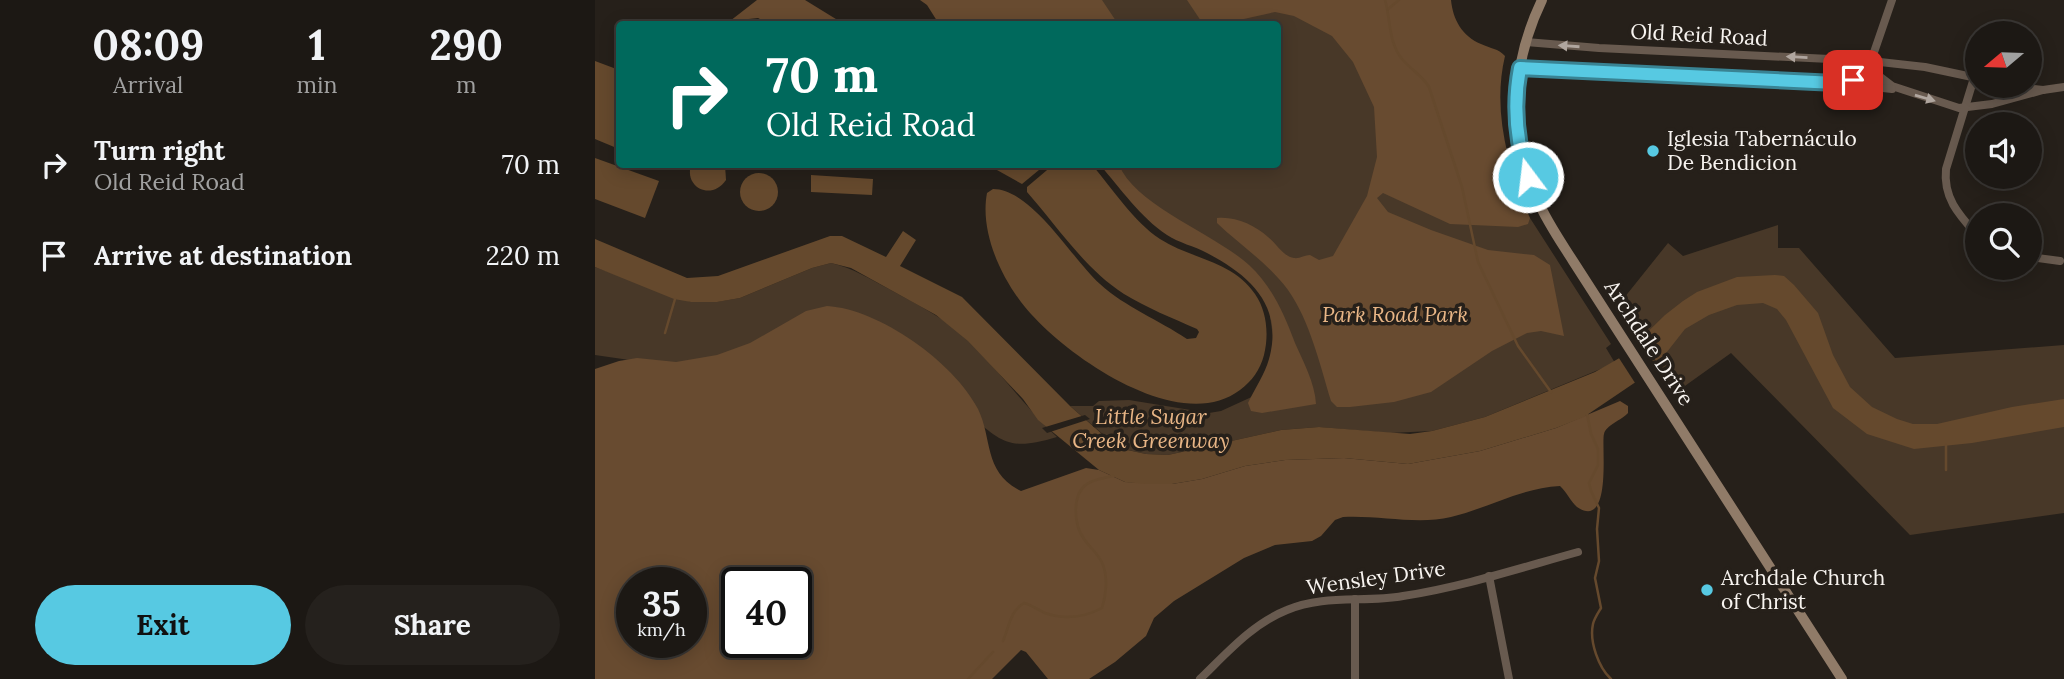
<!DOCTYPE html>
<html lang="en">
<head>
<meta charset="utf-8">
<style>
  body { margin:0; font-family:Lora,serif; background:#25211d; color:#f1f3f6; height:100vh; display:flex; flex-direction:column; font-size:26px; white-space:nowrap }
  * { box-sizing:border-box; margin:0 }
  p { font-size:23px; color:#a0a0a0 }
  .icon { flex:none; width:38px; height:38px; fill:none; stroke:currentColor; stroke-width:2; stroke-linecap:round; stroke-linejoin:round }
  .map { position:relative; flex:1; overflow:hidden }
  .details { display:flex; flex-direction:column; background:#1c1814; width:595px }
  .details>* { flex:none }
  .top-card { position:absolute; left:21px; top:21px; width:665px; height:147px; border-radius:7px; box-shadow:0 4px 18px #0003,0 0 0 2px #3a3734; background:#00695c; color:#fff; overflow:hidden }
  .needle { width:46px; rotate:251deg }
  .buttons { position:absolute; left:1370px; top:21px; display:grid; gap:14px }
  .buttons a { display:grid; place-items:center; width:77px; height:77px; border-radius:50%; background:#1c1814; box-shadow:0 4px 18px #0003,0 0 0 2px #3a3734; font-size:35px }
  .speed { position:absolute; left:21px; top:567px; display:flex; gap:14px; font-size:35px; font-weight:700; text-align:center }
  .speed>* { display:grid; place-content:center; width:91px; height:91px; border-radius:50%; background:#1c1814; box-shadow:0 4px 18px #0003,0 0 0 2px #3a3734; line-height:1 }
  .speed small { font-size:18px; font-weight:400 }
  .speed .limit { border:4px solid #111; border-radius:10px; background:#fff; color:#111 }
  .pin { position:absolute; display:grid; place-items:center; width:60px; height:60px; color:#fff; margin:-30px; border-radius:14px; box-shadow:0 4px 10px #0006 }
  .me { position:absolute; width:77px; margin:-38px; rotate:345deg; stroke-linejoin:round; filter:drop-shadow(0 0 5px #0008) }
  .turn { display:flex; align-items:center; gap:24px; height:147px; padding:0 35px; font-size:32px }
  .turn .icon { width:91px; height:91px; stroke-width:2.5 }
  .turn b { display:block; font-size:49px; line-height:60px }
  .eta { display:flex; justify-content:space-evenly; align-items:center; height:119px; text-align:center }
  .eta b { font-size:42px; font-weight:700; line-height:49px }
  .action { display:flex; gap:14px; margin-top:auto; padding:14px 35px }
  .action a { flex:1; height:80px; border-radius:42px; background:#57c9e2; color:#111; font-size:28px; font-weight:700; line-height:80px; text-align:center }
  .action a+a { background:#25211d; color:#f1f3f6 }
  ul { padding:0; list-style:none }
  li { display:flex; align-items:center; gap:21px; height:91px; padding:0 35px }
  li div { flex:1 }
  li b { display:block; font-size:26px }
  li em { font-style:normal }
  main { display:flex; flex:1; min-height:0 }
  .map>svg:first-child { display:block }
</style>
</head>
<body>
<main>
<section class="details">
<div class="eta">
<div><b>08:09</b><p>Arrival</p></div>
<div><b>1</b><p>min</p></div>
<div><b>290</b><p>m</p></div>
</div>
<ul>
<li><svg class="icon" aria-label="right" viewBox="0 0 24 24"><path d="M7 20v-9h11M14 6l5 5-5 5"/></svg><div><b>Turn right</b><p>Old Reid Road</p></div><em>70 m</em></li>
<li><svg class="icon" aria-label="arrive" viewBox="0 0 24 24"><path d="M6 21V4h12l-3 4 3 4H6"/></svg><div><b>Arrive at destination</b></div><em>220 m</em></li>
</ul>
<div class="action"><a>Exit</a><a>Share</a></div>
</section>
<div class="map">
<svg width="1469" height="679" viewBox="0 0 1469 679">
  <rect width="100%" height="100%" fill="#26201a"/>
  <!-- green -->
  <g fill="#483828">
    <polygon points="334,0 818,0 872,222 935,218 1016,344 1011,348 1020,363 890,417 837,431 795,433 724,427 686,430 573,455 551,454 524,448 475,406 498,406 504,401 534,400 614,413 626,411 674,389 681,359 671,287 550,203 514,165 682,164 682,24 365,24"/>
    <polygon points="1183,225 1183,248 1204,248 1300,358 1469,345 1469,513 1315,535 1136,353 1080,393 1025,303 1073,243 1088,256"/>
    <path d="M236,263c22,5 39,16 58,26 29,16 58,30 81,53 31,31 56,66 87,95 -41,12 -53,10 -85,-21l-245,-56 -63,5 -69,-10v-88l96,35h25l24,-4 72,-30z"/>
  </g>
  <!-- forest -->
  <g fill="#684b30" fill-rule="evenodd">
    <polygon points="162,0 210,0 249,24 175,24 163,18 135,21"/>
    <polygon points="325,0 507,0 523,24 344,24 332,5"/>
    <path d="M592,0h264c2,20 11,36 30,44 10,5 17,4 24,12 -13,55 3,112 25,162l-2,6 -10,3 -68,-3 -67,-31 -6,5 11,14 43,18 57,20 46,5 16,10 14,71 -23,-5 -14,2 -35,18 -61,41 -37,10 -44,5h-13l-6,-6c-11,-36 -21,-80 -43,-111 -19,-26 -48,-45 -71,-67v-5c18,-2 38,7 51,19 8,6 16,20 26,21 5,1 11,-3 16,-3l9,5 14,-4 34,-60 10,-39 -3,-50 -21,-45 -21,-26 -38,-20 -19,-4 -54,12 -20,-3z"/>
    <path d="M505,165h19c17,41 96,69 130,100 23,21 35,49 46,78 8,18 20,40 21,61l-54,9 -11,-2 -3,-8c7,-15 17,-29 21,-44 15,-54 -20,-84 -62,-106 -13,-7 -28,-10 -40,-18 -27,-18 -46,-46 -67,-70z"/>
    <path d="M232,306c52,3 127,56 151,103 15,31 5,63 43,82l65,-23 13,2 26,12 47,2 30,-5 43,-13 40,-6 59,-2 64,6 72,-13 76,-23 64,-27 8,5v7c-6,7 -22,12 -24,21 -3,10 9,97 -27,73 -6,-5 -11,-16 -17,-21 -39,2 -72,22 -109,31 -34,8 -72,-2 -108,0l-8,3 -14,16 -9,5 -37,4 -31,13 -70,43 -20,17 -8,18 -31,26 -26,17h-41l-22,-27 -5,-2 -29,29h-397v-310l24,-8 18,-3 39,4 41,-7 33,-12 56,-32zM37,583h59v59h-59zM142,583h59v59h-59z"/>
  </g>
  <!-- water -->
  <g fill="#65492d">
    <polygon points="0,61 24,70 24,149 0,139"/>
    <polygon points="0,158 64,181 50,218 0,199"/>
    <path d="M130,165l1,15c-14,21 -42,8 -35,-15z"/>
    <polygon points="393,165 450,165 427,184"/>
    <path d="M458,165h39c21,24 41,56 68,74 31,20 73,22 95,55 12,17 14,41 9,61 -4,15 -12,26 -24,35 -62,47 -181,-38 -219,-88 -22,-29 -41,-72 -34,-109l6,-4c39,0 79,70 107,95 25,23 59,36 87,55l9,-1 3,-6 -2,-3c-25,-11 -50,-21 -73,-35 -39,-25 -67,-68 -97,-102v-5z"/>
    <circle cx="164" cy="192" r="19"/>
    <polygon points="216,175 278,179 277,195 216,192"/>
    <polygon points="308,231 321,240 305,266 367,297 475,406 523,448 551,454 573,455 686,430 724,427 815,434 837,431 890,417 1000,372 1028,356 1070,315 1088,301 1102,292 1142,277 1180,275 1189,276 1199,285 1223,313 1238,355 1255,387 1277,407 1302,419 1318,424 1342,424 1417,407 1469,399 1469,427 1377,443 1319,449 1272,434 1238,408 1191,320 1182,309 1168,303 1142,305 1114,315 1090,329 1057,371 989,417 961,428 885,451 813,464 749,458 690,460 650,466 607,479 577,484 550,484 530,482 504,470 443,420 428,399 373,341 341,315 256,268 236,263 217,268 145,298 122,302 96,302 79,299 0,267 0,239 92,278 123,276 235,236 247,236 291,257"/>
  </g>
  <!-- pier -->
  <g fill="#26201a">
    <polygon points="1043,338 1063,369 1042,386 1022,355"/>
    <polygon points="490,415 495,419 452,433 447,428"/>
  </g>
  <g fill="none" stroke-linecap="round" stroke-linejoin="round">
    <!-- stream -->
    <g stroke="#65492d" stroke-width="2.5">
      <path d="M790,0c6,21 3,41 17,59 9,11 20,16 27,28l33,100 16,75 40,84 33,46"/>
      <polyline points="793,9 804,0"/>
      <polyline points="70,333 80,299"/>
      <path d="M992,414l4,20 7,15v16l-9,18 2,8 8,17 -2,21 2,32 -4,17 6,30c-3,5 -7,11 -8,16 -4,18 6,44 18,55"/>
      <polyline points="1351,445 1351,470"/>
      <path d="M408,641c6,-14 7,-30 21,-38 8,2 14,7 21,10 20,7 38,5 57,-5 4,-12 6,-30 1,-43 -4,-11 -13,-17 -19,-26 -10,-14 -13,-44 3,-55 7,-5 17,-6 26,-8"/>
      <polyline points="373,679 398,652"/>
    </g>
    <!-- street -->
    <g stroke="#685a4f" stroke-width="8">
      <polyline points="1276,61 1284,76 1297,86 1364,108 1397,104 1448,90 1412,86"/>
      <polyline points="1276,61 1330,67 1382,78"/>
      <polyline points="1276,61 1297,0"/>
      <polyline points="925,68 1241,83 1265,76 1276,61 1004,48 931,42"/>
      <path d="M1379,78l-28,91c-3,29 13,46 31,66"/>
      <polyline points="1251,84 1297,89"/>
      <polyline points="1448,90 1469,87"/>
      <polyline points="1435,257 1465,261"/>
      <polyline points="894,576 914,679"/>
      <path d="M605,679c27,-26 52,-55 87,-69 37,-16 77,-7 116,-14 59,-9 117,-28 175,-44"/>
      <polyline points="760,679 760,599"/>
    </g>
    <!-- secondary -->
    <path stroke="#907b68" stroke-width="10" d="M947,0c-31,64 -35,137 -4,201 9,21 23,41 35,60l269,418"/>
  </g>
  <!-- one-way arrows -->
  <defs><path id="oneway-solid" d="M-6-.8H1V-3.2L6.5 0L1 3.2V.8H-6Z" transform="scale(1.75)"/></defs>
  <g fill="#b0a69f">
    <use href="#oneway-solid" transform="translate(974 46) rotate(-176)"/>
    <use href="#oneway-solid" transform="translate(1202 57) rotate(-177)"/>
    <use href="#oneway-solid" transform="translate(1330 98) rotate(16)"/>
  </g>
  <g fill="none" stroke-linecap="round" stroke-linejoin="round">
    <!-- route casing -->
    <g stroke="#398393" stroke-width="18">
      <path id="route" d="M933,177c-12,-36 -15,-72 -8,-109l316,15 17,-3"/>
    </g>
    <!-- route -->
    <use href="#route" stroke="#57c9e2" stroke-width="12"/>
  </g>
  <!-- markers -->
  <g fill="#57c9e2" stroke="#26201a" stroke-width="2.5">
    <circle cx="1058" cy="151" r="7"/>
    <circle cx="1112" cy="590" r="7"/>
  </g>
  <g text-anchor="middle" stroke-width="7" stroke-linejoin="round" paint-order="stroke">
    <!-- street labels -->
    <g font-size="21" fill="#f7f3ef" stroke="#26201a">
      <text transform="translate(1104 35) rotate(3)" y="7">Old Reid Road</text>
      <text transform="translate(1054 343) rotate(57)" y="7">Archdale Drive</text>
      <text transform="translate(781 578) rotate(-8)" y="7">Wensley Drive</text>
    </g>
    <!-- poi labels -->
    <g font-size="21" fill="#f7f3ef" stroke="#26201a" text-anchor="start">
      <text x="1072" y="146">Iglesia Tabernáculo<tspan x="1072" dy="24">De Bendicion</tspan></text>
      <text x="1126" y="585">Archdale Church<tspan x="1126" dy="24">of Christ</tspan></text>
    </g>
    <!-- park labels -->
    <g font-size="21" font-style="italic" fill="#e9b686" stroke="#26201a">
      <text x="800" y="322">Park Road Park</text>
      <text x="556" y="424">Little Sugar<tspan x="556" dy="24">Creek Greenway</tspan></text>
    </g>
  </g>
</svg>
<div class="buttons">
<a><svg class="needle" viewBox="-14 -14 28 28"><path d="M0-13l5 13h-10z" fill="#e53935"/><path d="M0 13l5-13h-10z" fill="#a0a0a0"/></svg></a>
<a><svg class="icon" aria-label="sound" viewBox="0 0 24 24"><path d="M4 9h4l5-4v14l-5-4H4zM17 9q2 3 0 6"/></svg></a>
<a><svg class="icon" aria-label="search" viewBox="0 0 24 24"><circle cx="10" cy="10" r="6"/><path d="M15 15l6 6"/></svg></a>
</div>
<div class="speed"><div>35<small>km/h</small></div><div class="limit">40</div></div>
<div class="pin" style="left:1258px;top:80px;background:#d93025"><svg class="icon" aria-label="arrive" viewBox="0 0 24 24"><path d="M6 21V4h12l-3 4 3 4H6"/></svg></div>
<svg class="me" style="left:933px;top:177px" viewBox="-20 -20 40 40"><circle r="17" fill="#57c9e2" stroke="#fff" stroke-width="3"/><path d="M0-11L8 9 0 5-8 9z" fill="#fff"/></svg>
<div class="top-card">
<div class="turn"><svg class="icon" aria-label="right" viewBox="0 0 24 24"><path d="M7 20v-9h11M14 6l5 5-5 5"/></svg><div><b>70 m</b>Old Reid Road</div></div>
</div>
</div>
</main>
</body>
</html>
